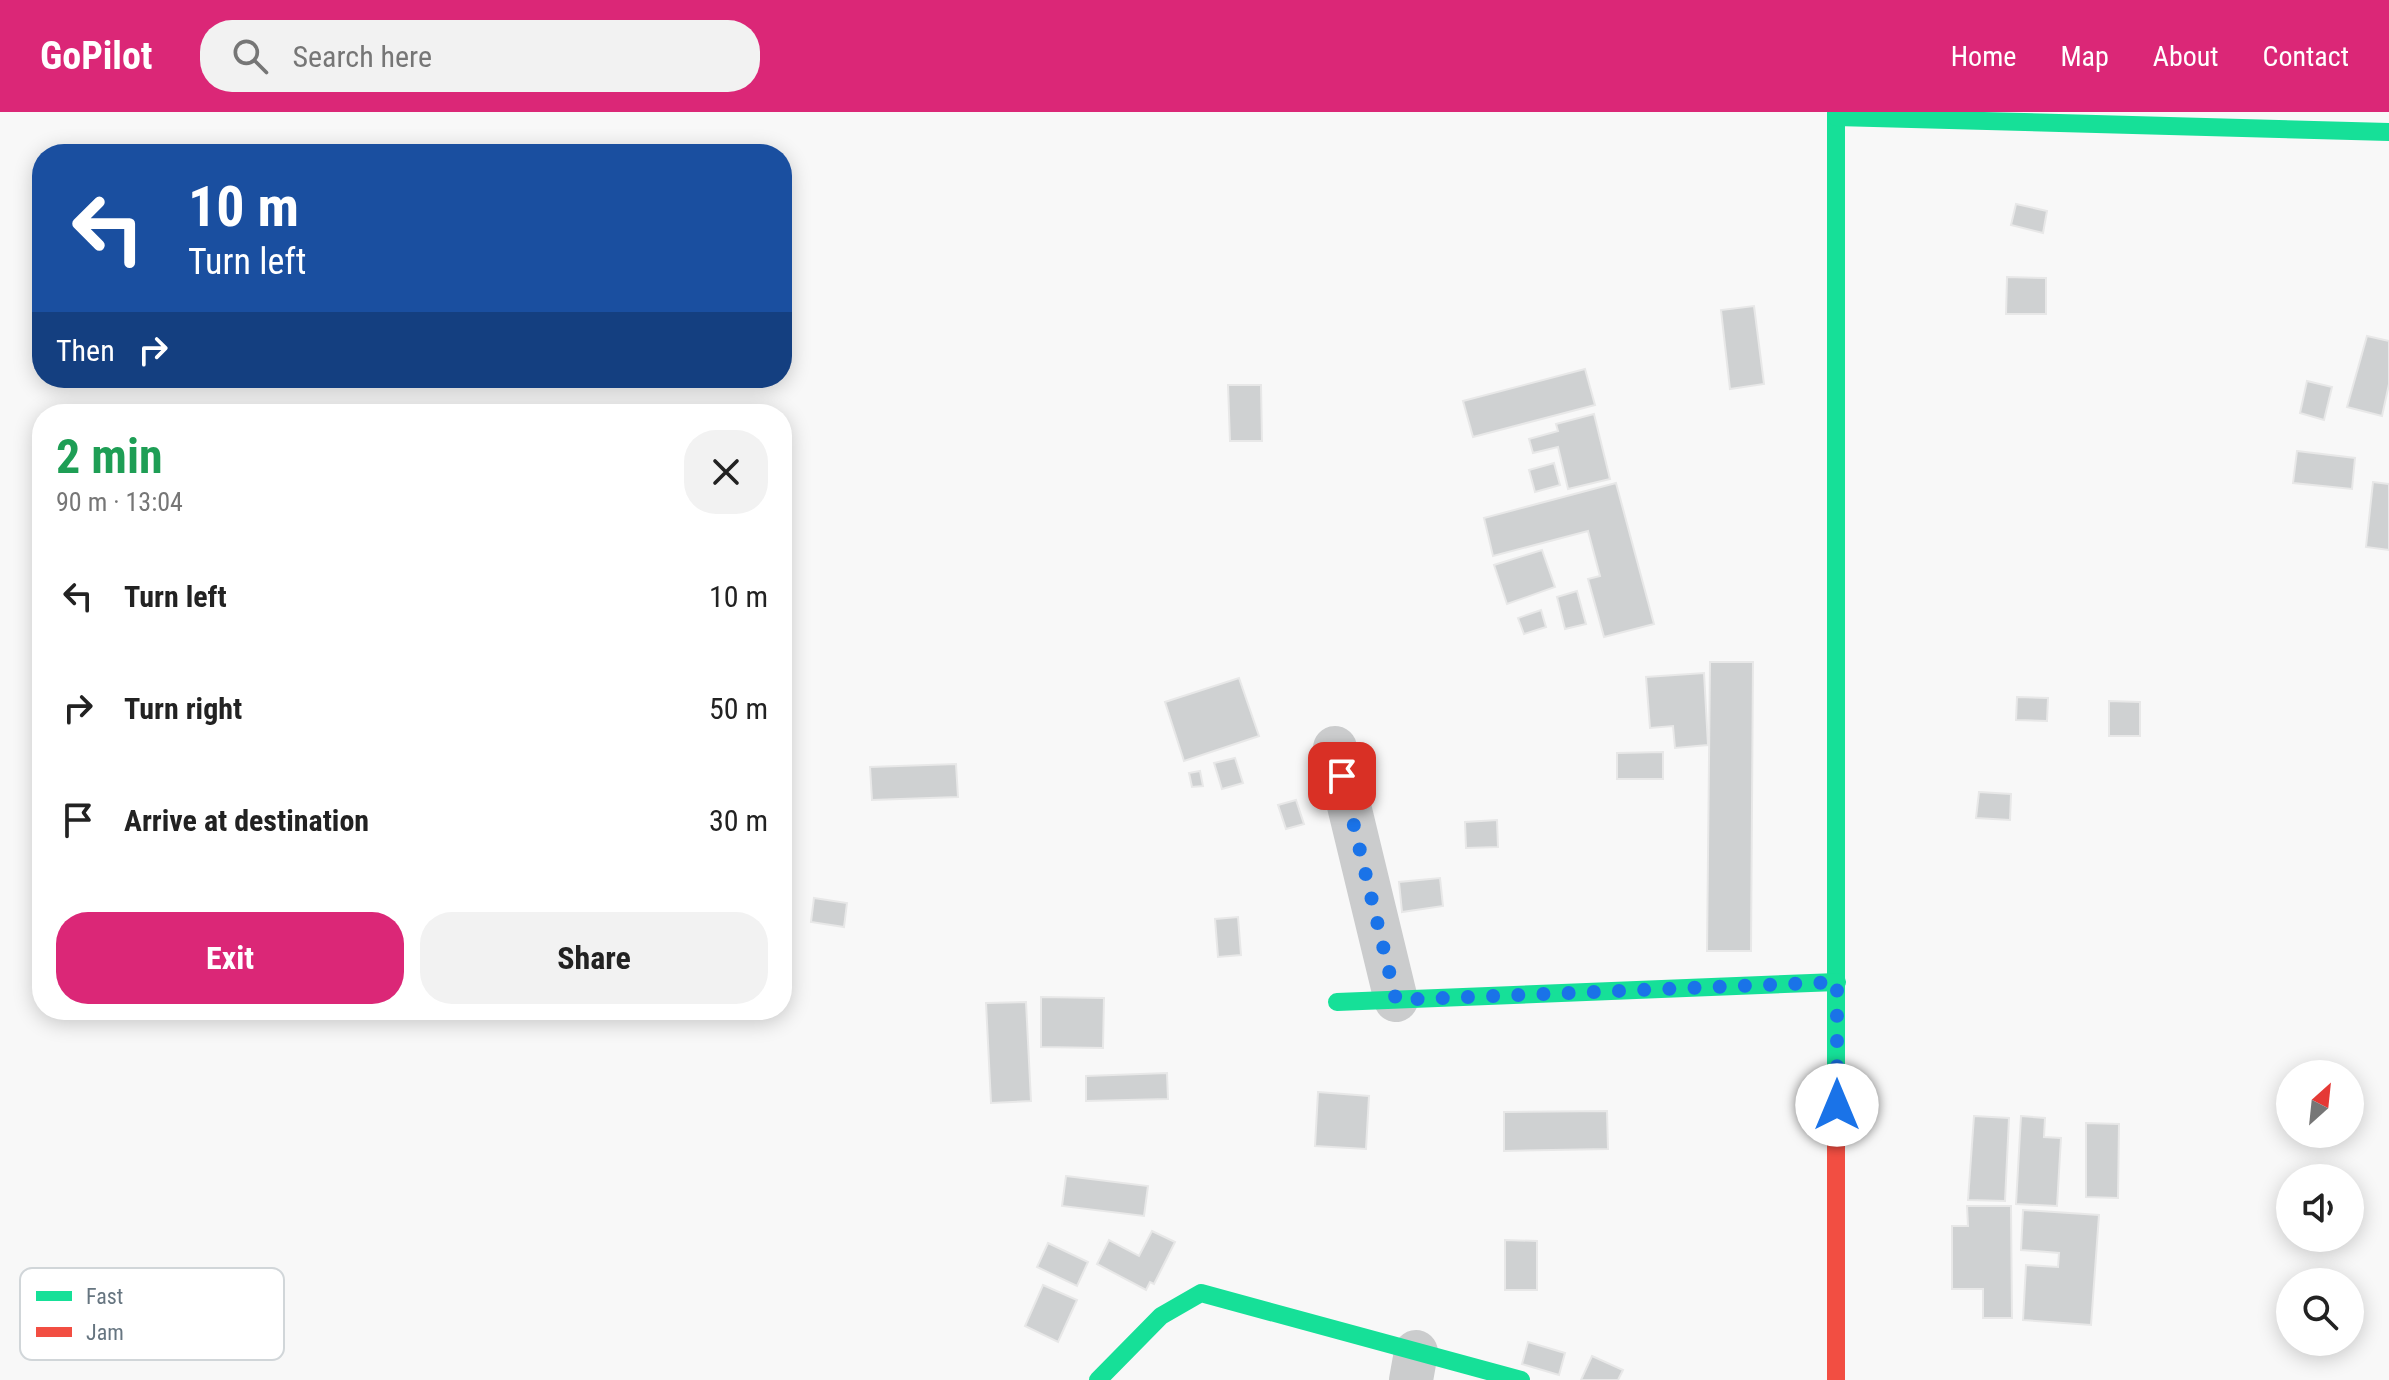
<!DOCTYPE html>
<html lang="en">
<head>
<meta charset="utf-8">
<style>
  body { margin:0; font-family:"Roboto Condensed",sans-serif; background:#f2f2f2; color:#222; height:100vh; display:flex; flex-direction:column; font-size:30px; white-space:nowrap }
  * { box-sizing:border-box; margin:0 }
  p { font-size:26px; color:#767676 }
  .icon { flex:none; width:44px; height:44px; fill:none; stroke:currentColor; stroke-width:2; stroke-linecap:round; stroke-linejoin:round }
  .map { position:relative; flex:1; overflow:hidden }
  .drawer { position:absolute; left:32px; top:292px; width:760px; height:616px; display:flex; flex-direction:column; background:#fff; border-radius:32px; box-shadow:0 4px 20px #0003 }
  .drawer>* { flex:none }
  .top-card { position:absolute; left:32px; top:32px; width:760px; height:244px; border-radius:32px; box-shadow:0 4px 20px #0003; background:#1a4fa0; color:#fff; overflow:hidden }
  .needle { width:52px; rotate:27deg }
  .controls { position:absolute; left:2276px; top:948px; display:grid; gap:16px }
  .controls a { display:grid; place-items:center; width:88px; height:88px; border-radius:50%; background:#fff; box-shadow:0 4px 20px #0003; font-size:40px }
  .pin { position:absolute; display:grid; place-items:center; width:68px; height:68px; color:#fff; margin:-34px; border-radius:16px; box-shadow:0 4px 12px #0006 }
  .me { position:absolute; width:88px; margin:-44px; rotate:0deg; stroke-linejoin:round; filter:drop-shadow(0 0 6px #0008) }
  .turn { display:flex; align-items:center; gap:28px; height:168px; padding:0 24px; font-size:36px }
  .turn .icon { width:104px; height:104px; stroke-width:2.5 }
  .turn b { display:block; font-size:56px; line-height:68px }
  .then { display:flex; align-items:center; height:76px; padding:0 24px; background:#0003; gap:16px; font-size:30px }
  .round { display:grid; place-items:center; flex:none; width:84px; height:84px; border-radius:32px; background:#f2f2f2 }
  .summary { display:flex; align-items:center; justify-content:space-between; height:136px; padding:0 24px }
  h1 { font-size:48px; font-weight:700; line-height:60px; color:#1e9e55 }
  .action { display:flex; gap:16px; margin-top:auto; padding:16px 24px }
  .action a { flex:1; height:92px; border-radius:32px; background:#db2777; color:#fff; font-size:32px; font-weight:700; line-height:92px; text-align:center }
  .action a+a { background:#f2f2f2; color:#222 }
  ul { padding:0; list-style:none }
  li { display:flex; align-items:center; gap:24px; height:112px; padding:0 24px }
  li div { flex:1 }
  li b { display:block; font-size:30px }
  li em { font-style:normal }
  header { display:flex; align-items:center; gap:48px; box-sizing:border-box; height:112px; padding:0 40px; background:#db2777; color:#fff }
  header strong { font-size:38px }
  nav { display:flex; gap:44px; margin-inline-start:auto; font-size:28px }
  .search { width:560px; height:72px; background:#f2f2f2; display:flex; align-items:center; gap:20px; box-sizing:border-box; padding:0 28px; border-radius:32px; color:#767676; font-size:30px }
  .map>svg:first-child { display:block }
</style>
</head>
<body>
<header>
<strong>GoPilot</strong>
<div class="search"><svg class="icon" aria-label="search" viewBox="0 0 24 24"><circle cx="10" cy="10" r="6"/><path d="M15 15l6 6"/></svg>Search here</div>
<nav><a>Home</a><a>Map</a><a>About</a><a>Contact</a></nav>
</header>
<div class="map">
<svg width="2389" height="1268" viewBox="0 0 2389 1268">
  <rect width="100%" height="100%" fill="#f8f8f8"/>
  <!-- building -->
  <g fill="#cfd1d2" stroke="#e8e8e8" stroke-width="2">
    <polygon points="2016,92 2047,99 2043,121 2011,113"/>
    <polygon points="2007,165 2046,166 2046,202 2006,202"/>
    <polygon points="1754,194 1764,272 1730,277 1721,198"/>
    <polygon points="2367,224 2389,229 2389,272 2382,304 2347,295"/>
    <polygon points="1585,257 1595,293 1473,325 1463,289"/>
    <polygon points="2307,269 2332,275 2324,308 2300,301"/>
    <polygon points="1228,273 1261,273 1262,329 1230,329"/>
    <polygon points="1594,302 1610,367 1568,377 1558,335 1533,341 1529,327 1558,319 1556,312"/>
    <polygon points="2297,339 2355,346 2352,377 2293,371"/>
    <polygon points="1554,351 1560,373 1535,380 1529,358"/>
    <polygon points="2373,370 2389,372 2389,438 2366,435"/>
    <polygon points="1616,371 1654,512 1604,525 1588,467 1600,464 1588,419 1493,444 1484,406"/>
    <polygon points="1542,438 1555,475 1507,492 1494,453"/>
    <polygon points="1577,479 1586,512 1565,517 1557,485"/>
    <polygon points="1541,498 1546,515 1524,522 1518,506"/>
    <polygon points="1710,550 1753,550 1751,839 1707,839"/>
    <polygon points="1704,561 1708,633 1675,636 1673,614 1650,616 1646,565"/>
    <polygon points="1239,566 1259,624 1184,649 1165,590"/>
    <polygon points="2017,585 2048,586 2047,609 2016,608"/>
    <polygon points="2109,589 2140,590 2140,624 2109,624"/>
    <polygon points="1663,640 1663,667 1617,667 1617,641"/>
    <polygon points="1235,646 1243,671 1222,677 1214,651"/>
    <polygon points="956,652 958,685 872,688 870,655"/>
    <polygon points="1200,659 1203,674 1192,675 1189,661"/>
    <polygon points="1979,680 2011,682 2010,708 1976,706"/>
    <polygon points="1296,688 1304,712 1286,717 1278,693"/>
    <polygon points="1497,708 1498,735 1466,736 1465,710"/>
    <polygon points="1440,766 1443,794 1402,800 1399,770"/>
    <polygon points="814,786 847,791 844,815 811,810"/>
    <polygon points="1238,805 1241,843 1218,845 1215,807"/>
    <polygon points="1041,885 1104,886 1103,936 1041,935"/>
    <polygon points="1026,890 1031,989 991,991 986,891"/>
    <polygon points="1167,961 1168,987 1086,989 1086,964"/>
    <polygon points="1318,980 1369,984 1366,1037 1315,1034"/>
    <polygon points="1607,999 1608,1037 1504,1039 1504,1000"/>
    <polygon points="1974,1004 2009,1006 2005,1089 1968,1088"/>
    <polygon points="2021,1004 2045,1006 2044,1025 2061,1026 2057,1094 2016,1092"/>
    <polygon points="2086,1011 2119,1012 2118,1086 2086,1085"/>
    <polygon points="1066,1064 1148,1074 1144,1104 1062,1094"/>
    <polygon points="1967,1094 2011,1094 2012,1206 1983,1206 1983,1177 1952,1177 1952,1114 1968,1114"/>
    <polygon points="2023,1098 2099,1103 2091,1213 2023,1208 2026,1153 2058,1155 2059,1141 2021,1138"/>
    <polygon points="1152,1119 1175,1130 1154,1172 1150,1170 1146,1178 1097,1152 1109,1128 1139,1144"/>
    <polygon points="1505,1128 1537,1129 1537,1178 1505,1178"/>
    <polygon points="1048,1131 1088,1150 1077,1174 1037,1155"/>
    <polygon points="1043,1173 1077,1188 1058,1230 1025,1214"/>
    <polygon points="1528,1230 1565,1241 1559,1263 1522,1252"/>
    <polygon points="1592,1244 1623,1258 1618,1268 1581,1268"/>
  </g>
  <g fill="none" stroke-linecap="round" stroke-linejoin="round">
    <!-- street -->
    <g stroke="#cbcccd" stroke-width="44">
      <polyline points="1335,636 1396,888"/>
      <polyline points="1411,1268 1416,1240"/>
    </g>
    <!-- fast -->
    <g stroke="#16e098" stroke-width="18">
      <polyline points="1836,0 1836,983"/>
      <polyline points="1836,5 2389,20"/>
      <polyline points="1337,890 1837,870"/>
      <polyline points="1098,1268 1161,1204 1201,1181 1521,1268"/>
    </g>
    <!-- jam -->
    <polyline stroke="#f24e42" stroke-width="18" points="1836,983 1836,1268"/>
  </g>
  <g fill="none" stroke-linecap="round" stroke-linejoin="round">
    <!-- route -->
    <polyline stroke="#1a73e8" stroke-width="14" stroke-dasharray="0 25.2" points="1342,664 1396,888 1837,870 1837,993"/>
  </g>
  <!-- legend -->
  <rect x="20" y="1156" width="264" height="92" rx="12" fill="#fff" stroke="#d1d6d9" stroke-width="2"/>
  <rect x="36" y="1179" width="36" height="10" fill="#16e098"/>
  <rect x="36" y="1215" width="36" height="10" fill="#f24e42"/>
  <g font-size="22" fill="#667580">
    <text x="86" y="1192">Fast</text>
    <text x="86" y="1228">Jam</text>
  </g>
</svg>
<div class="controls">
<a><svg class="needle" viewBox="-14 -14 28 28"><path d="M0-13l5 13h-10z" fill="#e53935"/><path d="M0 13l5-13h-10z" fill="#767676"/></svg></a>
<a><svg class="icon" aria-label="sound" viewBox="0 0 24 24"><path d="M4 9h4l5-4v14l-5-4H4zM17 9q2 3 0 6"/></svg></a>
<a><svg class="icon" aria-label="search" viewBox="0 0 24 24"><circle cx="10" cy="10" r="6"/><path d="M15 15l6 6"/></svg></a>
</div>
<div class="pin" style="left:1342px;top:664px;background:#d93025"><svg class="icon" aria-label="arrive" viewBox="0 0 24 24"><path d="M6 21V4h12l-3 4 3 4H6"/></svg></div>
<svg class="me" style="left:1837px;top:993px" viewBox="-20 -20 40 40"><circle r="19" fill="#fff"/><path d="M0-13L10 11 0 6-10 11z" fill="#1a73e8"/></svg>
<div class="top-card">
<div class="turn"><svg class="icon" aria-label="left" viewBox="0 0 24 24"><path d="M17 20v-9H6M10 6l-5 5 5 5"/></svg><div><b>10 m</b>Turn left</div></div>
<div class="then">Then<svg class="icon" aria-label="right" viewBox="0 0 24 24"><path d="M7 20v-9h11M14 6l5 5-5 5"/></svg></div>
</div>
<section class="drawer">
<div class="summary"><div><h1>2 min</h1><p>90 m · 13:04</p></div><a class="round"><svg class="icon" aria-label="close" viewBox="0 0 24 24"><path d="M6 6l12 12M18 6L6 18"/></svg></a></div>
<ul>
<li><svg class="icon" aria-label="left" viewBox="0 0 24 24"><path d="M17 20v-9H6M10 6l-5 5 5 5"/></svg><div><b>Turn left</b></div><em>10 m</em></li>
<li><svg class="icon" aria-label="right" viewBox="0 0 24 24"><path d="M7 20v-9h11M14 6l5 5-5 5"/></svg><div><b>Turn right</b></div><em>50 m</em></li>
<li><svg class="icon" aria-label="arrive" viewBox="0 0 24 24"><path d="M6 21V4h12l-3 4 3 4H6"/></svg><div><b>Arrive at destination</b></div><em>30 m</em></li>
</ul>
<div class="action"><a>Exit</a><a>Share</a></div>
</section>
</div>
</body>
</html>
